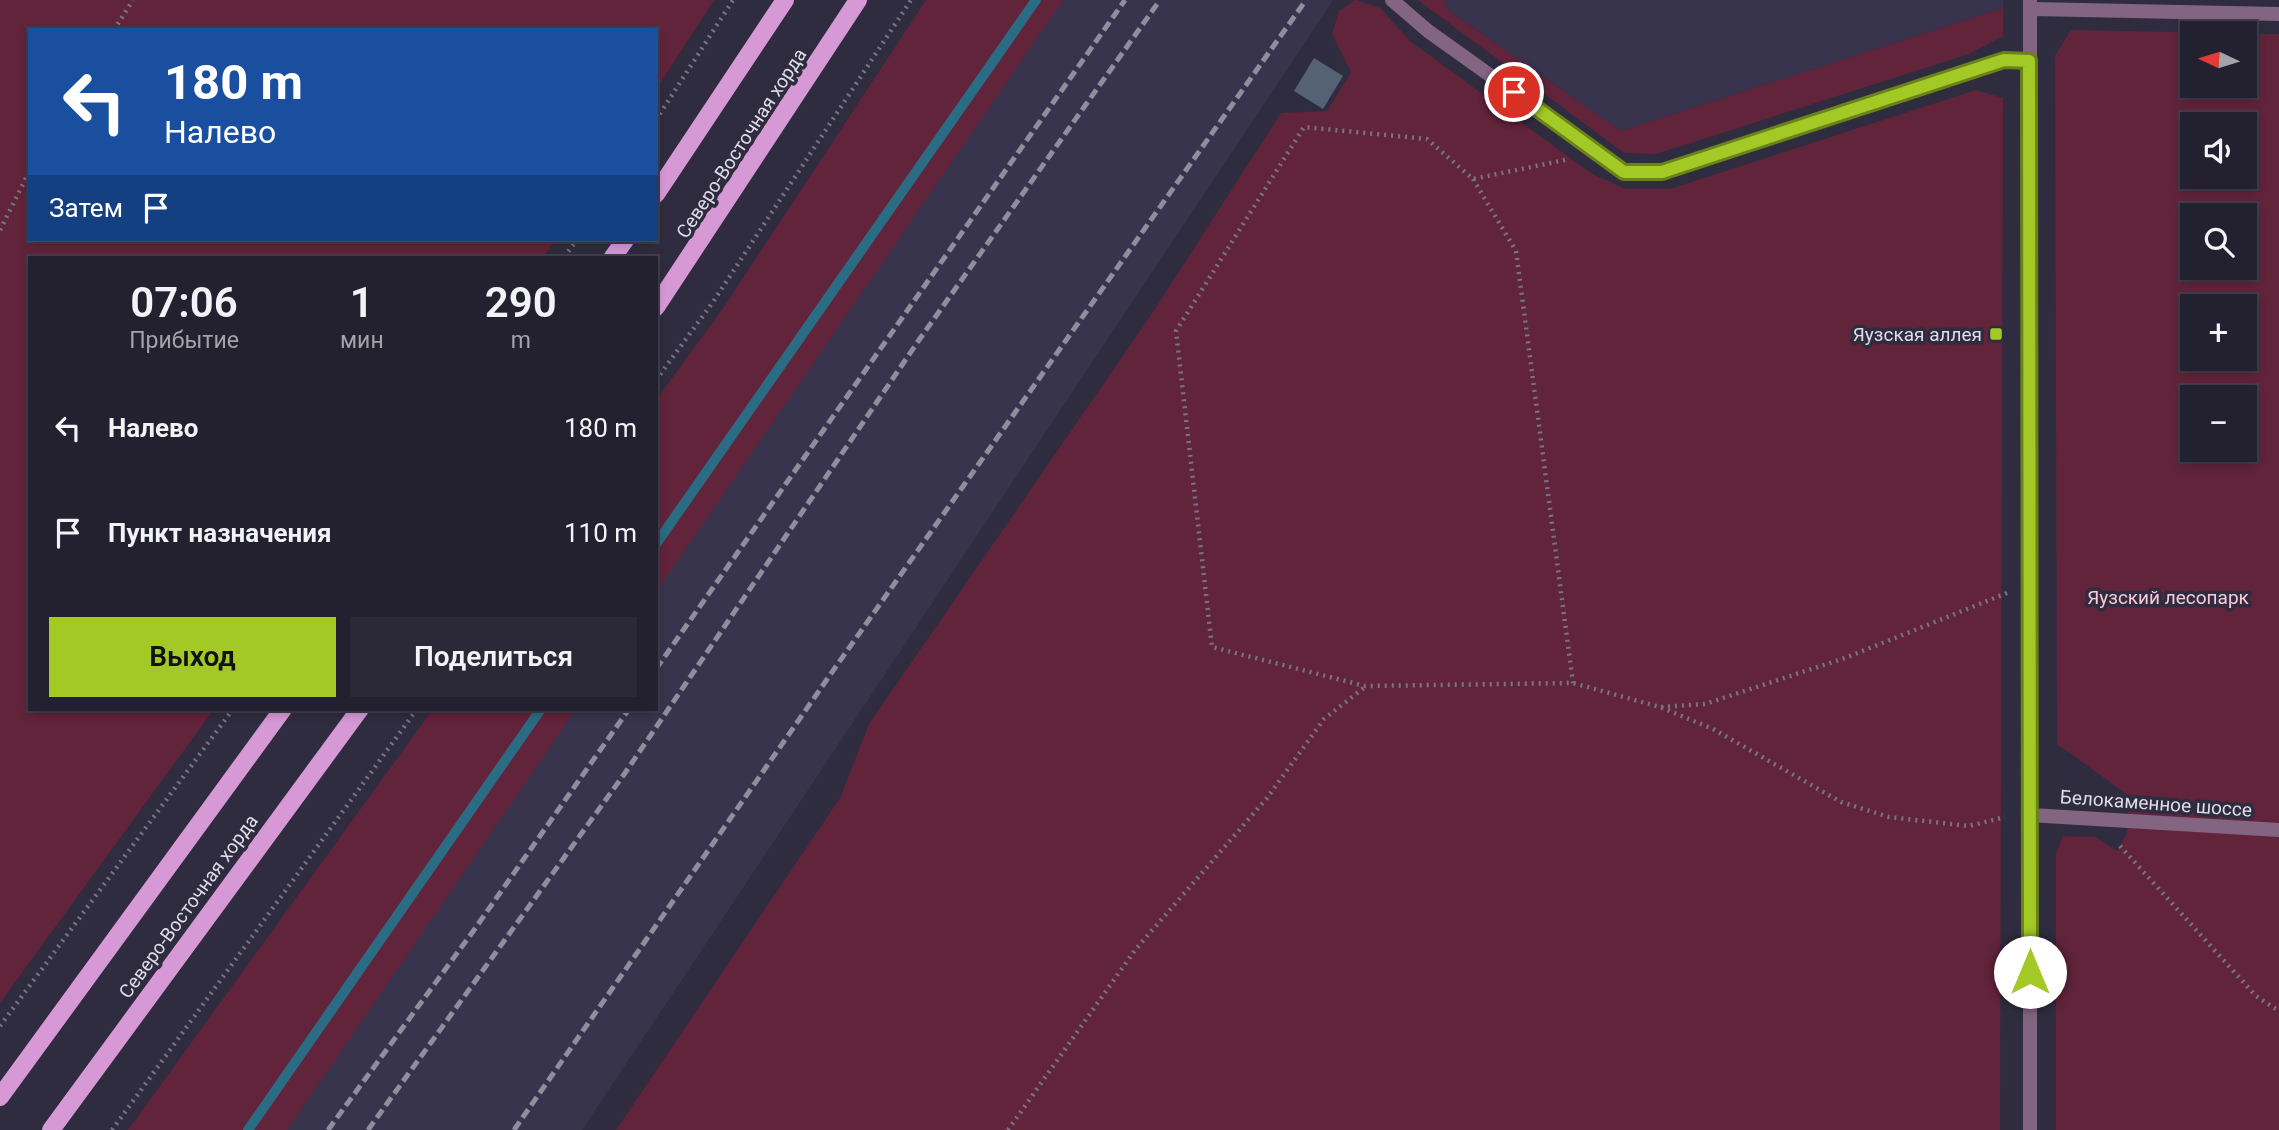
<!DOCTYPE html>
<html lang="ru">
<head>
<meta charset="utf-8">
<style>
  body { margin:0; font-family:Roboto,sans-serif; background:#2b2937; color:#f1f3f6; height:100vh; display:flex; flex-direction:column; font-size:26px; white-space:nowrap }
  * { box-sizing:border-box; margin:0 }
  p { font-size:23px; color:#a3a3aa }
  .icon { flex:none; width:38px; height:38px; fill:none; stroke:currentColor; stroke-width:2; stroke-linecap:round; stroke-linejoin:round }
  .map { position:relative; flex:1; overflow:hidden }
  .sheet { position:absolute; left:28px; top:256px; width:630px; height:455px; display:flex; flex-direction:column; background:#23212f; border-radius:0px; box-shadow:0 4px 10px #0003,0 0 0 2px #403e4b }
  .sheet>* { flex:none }
  .guide { position:absolute; left:28px; top:28px; width:630px; height:214px; border-radius:0px; box-shadow:0 4px 10px #0003,0 0 0 2px #403e4b; background:#1a4fa0; color:#fff; overflow:hidden }
  .needle { width:46px; rotate:274deg }
  .buttons { position:absolute; left:2180px; top:21px; display:grid; gap:14px }
  .buttons a { display:grid; place-items:center; width:77px; height:77px; border-radius:0px; background:#23212f; box-shadow:0 4px 10px #0003,0 0 0 2px #403e4b; font-size:35px }
  .pin { position:absolute; display:grid; place-items:center; width:60px; height:60px; color:#fff; margin:-30px; border:4px solid #fff; border-radius:50%; box-shadow:0 2px 7px #0007 }
  .me { position:absolute; width:77px; margin:-38px; rotate:0deg; stroke-linejoin:round; filter:drop-shadow(0 0 5px #0008) }
  .turn { display:flex; align-items:center; gap:24px; height:147px; padding:0 21px; font-size:32px }
  .turn .icon { width:91px; height:91px; stroke-width:2.5 }
  .turn b { display:block; font-size:49px; line-height:60px }
  .then { display:flex; align-items:center; height:66px; padding:0 21px; background:#0003; gap:14px; font-size:26px }
  .eta { display:flex; justify-content:space-evenly; align-items:center; height:119px; text-align:center }
  .eta b { font-size:42px; font-weight:600; line-height:49px }
  .primary-button { display:flex; gap:14px; margin-top:auto; padding:14px 21px }
  .primary-button a { flex:1; height:80px; border-radius:0px; background:#a3c926; color:#111; font-size:28px; font-weight:600; line-height:80px; text-align:center }
  .primary-button a+a { background:#2b2937; color:#f1f3f6 }
  ul { padding:0; list-style:none }
  li { display:flex; align-items:center; gap:21px; height:105px; padding:0 21px }
  li div { flex:1 }
  li b { display:block; font-size:26px }
  li em { font-style:normal }
  .map>svg:first-child { display:block }
</style>
</head>
<body>
<div class="map">
<svg width="2279" height="1130" viewBox="0 0 2279 1130">
  <rect width="100%" height="100%" fill="#2f2c3f"/>
  <!-- built -->
  <g fill="#39344d">
    <polygon points="1016,0 1333,0 582,1130 258,1130 526,709 656,709 656,521"/>
    <polygon points="1445,0 2003,0 2003,8 1621,131 1445,8"/>
  </g>
  <!-- green -->
  <g fill="#61243a" fill-rule="evenodd">
    <polygon points="0,0 714,0 656,90 656,30 30,30 30,240 556,240 543,257 30,257 30,709 214,709 0,1003"/>
    <polygon points="926,0 1063,0 656,592 656,400 724,307"/>
    <polygon points="1355,0 1380,8 1410,41 1592,174 1626,189 1670,189 1976,90 2003,98 2000,1130 616,1130 840,798 869,724 1151,315 1281,113 1327,111 1351,72 1332,34 1339,11"/>
    <polygon points="1418,0 1445,0 1445,8 1621,131 2003,8 2003,36 1969,54 1656,154 1624,153"/>
    <path d="M2071,30l160,3h-38v53h52v-52h34v1096h-223v-277l7,-17 32,1 22,14 10,-17 1,-39 -71,-51 -2,-688zM2193,124h52v53h-52zM2193,215h52v53h-52zM2193,306h52v53h-52zM2193,397h52v53h-52z"/>
    <polygon points="433,709 576,709 287,1130 128,1130"/>
  </g>
  <g fill="none" stroke-linecap="round" stroke-linejoin="round">
    <!-- stream -->
    <g stroke="#296c84" stroke-width="10">
      <polyline points="656,544 1036,0"/>
      <polyline points="248,1130 541,709"/>
    </g>
  </g>
  <!-- building -->
  <polygon fill="#556174" points="1314,58 1343,76 1323,109 1294,91"/>
  <g fill="none" stroke-linecap="round" stroke-linejoin="round">
    <!-- path -->
    <g stroke="#777585" stroke-width="4.5" stroke-dasharray="2 5" stroke-linecap="butt">
      <polyline points="114,30 133,0"/>
      <polyline points="656,120 733,0"/>
      <polyline points="1565,160 1473,179 1427,139 1304,127 1176,331 1212,647 1365,686 1573,683 1660,707 1713,729 1841,802 1889,817 1969,826 2005,817"/>
      <polyline points="1473,179 1516,251 1573,683"/>
      <polyline points="0,230 30,170"/>
      <polyline points="564,257 577,240"/>
      <polyline points="656,380 713,302 911,0"/>
      <polyline points="1661,707 1705,704 1845,658 2007,593"/>
      <polyline points="2120,846 2256,996 2279,1011"/>
      <polyline points="0,1026 233,709"/>
      <polyline points="112,1130 417,709"/>
      <polyline points="1008,1130 1135,950 1267,798 1324,719 1365,687"/>
    </g>
    <!-- lane -->
    <polyline stroke="#836582" stroke-width="14" points="1392,0 1428,31 1624,171 1663,172 2004,60 2030,61"/>
    <!-- street -->
    <g stroke="#836582" stroke-width="14">
      <polyline points="2030,0 2030,1130"/>
      <polyline points="2030,9 2279,14"/>
      <polyline points="2030,815 2279,830"/>
    </g>
    <!-- primary -->
    <g stroke="#d699d6" stroke-width="18">
      <polyline points="656,194 785,0"/>
      <polyline points="613,257 625,240"/>
      <polyline points="656,307 858,0"/>
      <polyline points="0,1097 283,709"/>
      <polyline points="51,1130 360,709"/>
    </g>
    <!-- rail -->
    <g stroke="#908e9d" stroke-width="5" stroke-dasharray="10 5" stroke-linecap="butt">
      <polyline points="656,669 1125,0"/>
      <polyline points="328,1130 474,930 629,709"/>
      <polyline points="368,1130 625,773 919,340 1160,0"/>
      <polyline points="514,1130 837,665 1306,0"/>
    </g>
  </g>
  <g fill="none" stroke-linecap="round" stroke-linejoin="round">
    <!-- route casing -->
    <g stroke="#6a8319" stroke-width="18">
      <polyline id="route" points="1514,92 1624,172 1662,172 2004,60 2029,61 2030,972"/>
    </g>
    <!-- route -->
    <use href="#route" stroke="#a3c926" stroke-width="12"/>
  </g>
  <!-- markers -->
  <rect fill="#a3c926" stroke="#2f2c3f" stroke-width="2.5" x="1989" y="327" width="14" height="14" rx="3.5"/>
  <g text-anchor="middle" stroke-width="7" stroke-linejoin="round" paint-order="stroke">
    <!-- street labels -->
    <g font-size="19" fill="#dfdde9" stroke="#2f2c3f">
      <text transform="translate(741 143) rotate(-57)" y="7">Северо-Восточная хорда</text>
      <text transform="translate(2156 803) rotate(4)" y="7">Белокаменное шоссе</text>
      <text transform="translate(188 906) rotate(-54)" y="7">Северо-Восточная хорда</text>
    </g>
    <!-- poi labels -->
    <g font-size="19" fill="#dfdde9" stroke="#2f2c3f" text-anchor="end">
      <text x="1982" y="341">Яузская аллея</text>
    </g>
    <!-- park labels -->
    <g font-size="19" fill="#fdc8d6" stroke="#2f2c3f">
      <text x="2168" y="604">Яузский лесопарк</text>
    </g>
  </g>
</svg>
<div class="buttons">
<a><svg class="needle" viewBox="-14 -14 28 28"><path d="M0-13l5 13h-10z" fill="#e53935"/><path d="M0 13l5-13h-10z" fill="#a3a3aa"/></svg></a>
<a><svg class="icon" aria-label="sound" viewBox="0 0 24 24"><path d="M4 9h4l5-4v14l-5-4H4zM17 9q2 3 0 6"/></svg></a>
<a><svg class="icon" aria-label="search" viewBox="0 0 24 24"><circle cx="10" cy="10" r="6"/><path d="M15 15l6 6"/></svg></a>
<a>+</a>
<a>−</a>
</div>
<div class="pin" style="left:1514px;top:92px;background:#d93025"><svg class="icon" aria-label="arrive" viewBox="0 0 24 24"><path d="M6 21V4h12l-3 4 3 4H6"/></svg></div>
<svg class="me" style="left:2030px;top:972px" viewBox="-20 -20 40 40"><circle r="19" fill="#fff"/><path d="M0-13L10 11 0 6-10 11z" fill="#a3c926"/></svg>
<div class="guide">
<div class="turn"><svg class="icon" aria-label="left" viewBox="0 0 24 24"><path d="M17 20v-9H6M10 6l-5 5 5 5"/></svg><div><b>180 m</b>Налево</div></div>
<div class="then">Затем<svg class="icon" aria-label="arrive" viewBox="0 0 24 24"><path d="M6 21V4h12l-3 4 3 4H6"/></svg></div>
</div>
<section class="sheet">
<div class="eta">
<div><b>07:06</b><p>Прибытие</p></div>
<div><b>1</b><p>мин</p></div>
<div><b>290</b><p>m</p></div>
</div>
<ul>
<li><svg class="icon" aria-label="left" viewBox="0 0 24 24"><path d="M17 20v-9H6M10 6l-5 5 5 5"/></svg><div><b>Налево</b></div><em>180 m</em></li>
<li><svg class="icon" aria-label="arrive" viewBox="0 0 24 24"><path d="M6 21V4h12l-3 4 3 4H6"/></svg><div><b>Пункт назначения</b></div><em>110 m</em></li>
</ul>
<div class="primary-button"><a>Выход</a><a>Поделиться</a></div>
</section>
</div>
</body>
</html>
